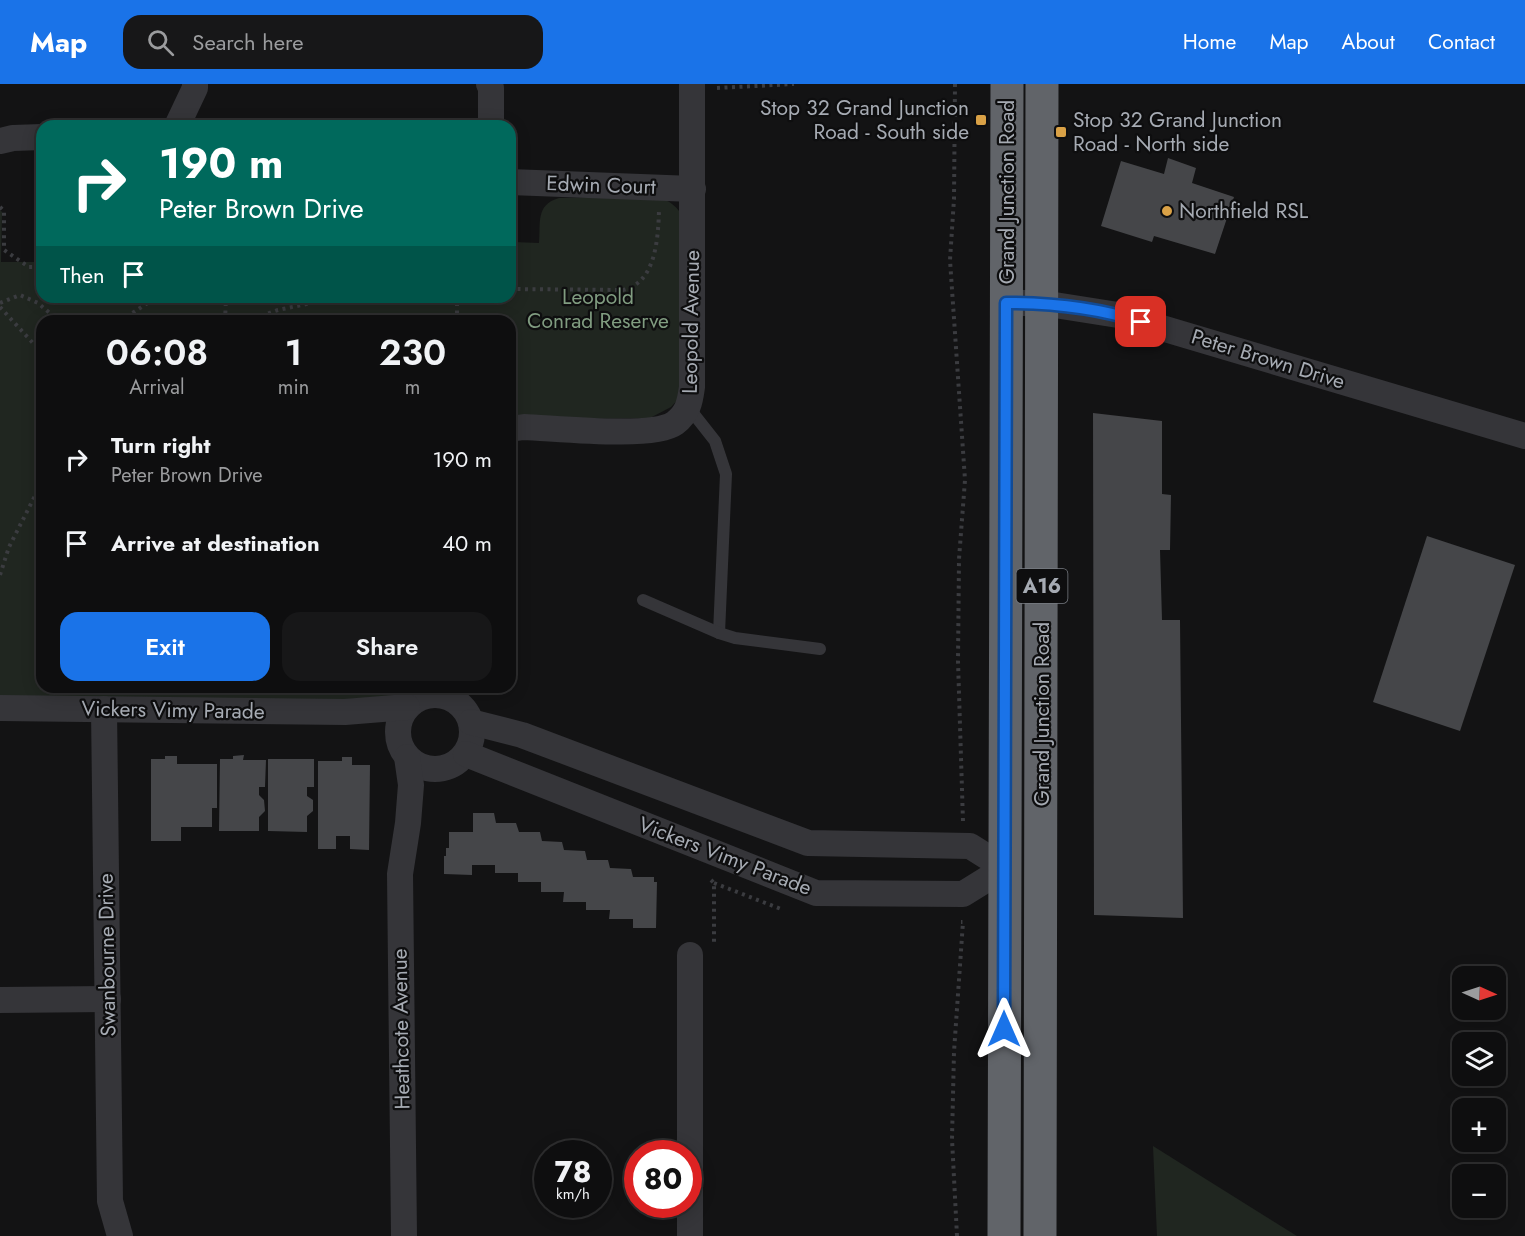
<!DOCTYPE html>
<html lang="en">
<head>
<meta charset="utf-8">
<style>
  body { margin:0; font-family:Jost,sans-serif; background:#171718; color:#f1f3f6; height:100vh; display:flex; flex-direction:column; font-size:22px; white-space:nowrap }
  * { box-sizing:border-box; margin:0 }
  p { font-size:20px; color:#9b9c9e }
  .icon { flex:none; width:33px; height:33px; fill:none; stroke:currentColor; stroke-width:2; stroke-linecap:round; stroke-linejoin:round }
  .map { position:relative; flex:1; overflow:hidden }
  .sheet { position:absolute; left:36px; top:231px; width:480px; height:378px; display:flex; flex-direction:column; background:#0e0e0f; border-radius:18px; box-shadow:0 3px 15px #0003,0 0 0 2px #2e2e2f }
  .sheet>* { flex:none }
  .guide { position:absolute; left:36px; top:36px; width:480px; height:183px; border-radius:18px; box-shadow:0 3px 15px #0003,0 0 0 2px #2e2e2f; background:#00695c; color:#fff; overflow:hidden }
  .needle { width:39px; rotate:93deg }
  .fabs { position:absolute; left:1452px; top:882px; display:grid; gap:12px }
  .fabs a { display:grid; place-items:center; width:54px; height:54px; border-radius:12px; background:#0e0e0f; box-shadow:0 3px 15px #0003,0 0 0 2px #2e2e2f; font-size:30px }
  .speed { position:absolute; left:534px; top:1056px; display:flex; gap:12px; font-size:30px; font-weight:700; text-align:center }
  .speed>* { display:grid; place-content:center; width:78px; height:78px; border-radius:50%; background:#0e0e0f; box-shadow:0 3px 15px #0003,0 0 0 2px #2e2e2f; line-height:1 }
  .speed small { font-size:15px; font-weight:400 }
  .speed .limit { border:9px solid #d22; background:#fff; color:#111 }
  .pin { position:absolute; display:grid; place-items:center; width:51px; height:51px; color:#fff; margin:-26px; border-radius:12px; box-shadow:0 3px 9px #0006 }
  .me { position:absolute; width:66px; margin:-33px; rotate:0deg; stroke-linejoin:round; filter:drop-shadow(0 0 4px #0008) }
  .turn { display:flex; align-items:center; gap:21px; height:126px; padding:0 24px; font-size:27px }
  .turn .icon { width:78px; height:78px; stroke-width:2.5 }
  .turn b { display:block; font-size:42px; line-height:51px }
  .then { display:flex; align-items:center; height:57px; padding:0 24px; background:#0003; gap:12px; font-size:22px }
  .eta { display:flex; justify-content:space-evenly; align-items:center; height:102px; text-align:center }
  .eta b { font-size:36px; font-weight:600; line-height:42px }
  .cta { display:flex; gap:12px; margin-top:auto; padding:12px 24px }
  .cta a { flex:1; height:69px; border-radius:18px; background:#1a73e8; color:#fff; font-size:24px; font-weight:600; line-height:69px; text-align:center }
  .cta a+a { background:#171718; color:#f1f3f6 }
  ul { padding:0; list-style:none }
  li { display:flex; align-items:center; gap:18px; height:84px; padding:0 24px }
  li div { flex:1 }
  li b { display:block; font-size:22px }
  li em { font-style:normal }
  header { display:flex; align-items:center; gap:36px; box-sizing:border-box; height:84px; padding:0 30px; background:#1a73e8; color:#fff }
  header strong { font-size:28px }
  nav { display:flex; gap:33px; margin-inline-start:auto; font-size:21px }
  .search { width:420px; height:54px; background:#171718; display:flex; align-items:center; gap:15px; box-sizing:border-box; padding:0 21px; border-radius:18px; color:#9b9c9e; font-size:22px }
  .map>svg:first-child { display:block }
</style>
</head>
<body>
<header>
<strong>Map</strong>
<div class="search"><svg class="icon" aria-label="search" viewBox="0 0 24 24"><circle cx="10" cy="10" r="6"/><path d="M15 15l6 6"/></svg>Search here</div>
<nav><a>Home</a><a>Map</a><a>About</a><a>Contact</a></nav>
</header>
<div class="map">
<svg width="1525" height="1152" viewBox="0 0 1525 1152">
  <rect width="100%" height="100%" fill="#131314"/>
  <!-- green -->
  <g fill="#202620">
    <path d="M658,113c13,4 19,10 26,21l-3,178 -10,11 -21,11 -140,2v-99h-468v366h392l-29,13h-405v-490l2,2 -1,50h41v35h468v-86l3,11v20l26,1c2,-20 -4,-38 20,-45z"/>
    <polygon points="1153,1062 1297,1152 1157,1152"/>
  </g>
  <!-- building -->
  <g fill="#454649">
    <polygon points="1168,74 1196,84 1192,99 1234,113 1215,170 1154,152 1152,158 1101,142 1121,77 1164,90"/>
    <polygon points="1093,329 1162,337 1162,410 1171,411 1170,466 1160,466 1162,536 1180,536 1183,834 1094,831"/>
    <polygon points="1427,452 1515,481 1460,647 1373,618"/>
    <polygon points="244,671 243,676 266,676 265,703 259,703 259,711 264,716 265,727 259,733 259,747 219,747 220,675 233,675 233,672"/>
    <polygon points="165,672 177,672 177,680 217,680 217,724 212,724 212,743 181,743 181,757 151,757 151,675 165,675"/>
    <polygon points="342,673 352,673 352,681 370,681 369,766 350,765 350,752 336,752 336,765 318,765 318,677 342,677"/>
    <polygon points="268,675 314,675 314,703 307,703 307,712 313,716 313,727 307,732 307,748 268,747"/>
    <polygon points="473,729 494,729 496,739 516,739 519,748 540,748 542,757 562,758 564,766 585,767 587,776 608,776 610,784 631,785 633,793 654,793 654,798 657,798 656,844 633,844 633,835 609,835 610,826 586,826 586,818 563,818 564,808 541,808 541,798 518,798 518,789 495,789 495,781 472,781 472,791 444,790 444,772 446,772 446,764 449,764 449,748 473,748"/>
  </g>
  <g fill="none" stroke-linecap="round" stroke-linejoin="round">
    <!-- path -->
    <g stroke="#3b3c40" stroke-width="4" stroke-dasharray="3 4.5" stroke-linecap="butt">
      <polyline points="955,0 954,115 950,176 965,396 959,475 958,577 963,738"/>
      <polyline points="717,4 794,0"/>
      <polyline points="0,123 4,127 4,166 29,183 42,183"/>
      <path d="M510,205l113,1c33,-7 35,-52 36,-79"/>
      <polyline points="0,219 20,211 38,219 59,237"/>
      <polyline points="0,223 42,269"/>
      <polyline points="120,237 157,213"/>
      <polyline points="225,237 226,213"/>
      <polyline points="247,237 278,226 340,213"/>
      <polyline points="457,237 457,213"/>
      <polyline points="0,491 9,463 42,398"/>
      <polyline points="711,796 714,799 714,859"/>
      <polyline points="714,799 781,825"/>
      <polyline points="957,1152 952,1055 954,968 963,838 961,838"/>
    </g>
    <!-- lane -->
    <g stroke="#353539" stroke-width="12">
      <polyline points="689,324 715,357 726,390 719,549"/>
      <polyline points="643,516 719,549 735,554 820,565"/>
    </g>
    <!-- street -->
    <g stroke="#353539" stroke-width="26">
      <polyline points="489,0 491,4 491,42"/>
      <polyline points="177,42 195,4 195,0"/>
      <polyline points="0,57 13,54 42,53"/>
      <polyline points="510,98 693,105"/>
      <polyline points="1006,219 1042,219 1118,231 1525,352"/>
      <path d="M510,345l14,-2c31,1 129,12 151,-4 13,-10 15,-21 17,-36v-303"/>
      <circle cx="435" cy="648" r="37"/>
      <polyline points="0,624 345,628 407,623"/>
      <polyline points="104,625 110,1117 120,1152"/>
      <polyline points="466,670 816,809 963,810 1005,784 970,762 808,759 522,651 471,638"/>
      <polyline points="690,871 690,1152"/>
      <polyline points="0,916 108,915"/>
      <polyline points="404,1152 400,790 408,739 411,701 407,673"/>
    </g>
    <!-- highway -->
    <g stroke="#616469" stroke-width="33">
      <polyline points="1004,1152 1007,0"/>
      <polyline points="1040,1152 1042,0"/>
    </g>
  </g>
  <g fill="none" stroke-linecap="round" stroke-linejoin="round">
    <!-- route casing -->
    <g stroke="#114b97" stroke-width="15">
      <path id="route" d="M1004,945l2,-726c45,0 92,5 135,19"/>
    </g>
    <!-- route -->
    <use href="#route" stroke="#1a73e8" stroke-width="10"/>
  </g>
  <!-- markers -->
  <g fill="#d9a146" stroke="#0e0e0f" stroke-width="2">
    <rect x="975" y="30" width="12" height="12" rx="3"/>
    <rect x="1055" y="42" width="12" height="12" rx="3"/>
    <circle cx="1167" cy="127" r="6"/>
  </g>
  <g text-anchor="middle" stroke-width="4.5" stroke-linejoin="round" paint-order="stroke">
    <!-- shield labels -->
    <rect fill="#0e0e0f" stroke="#787c82" stroke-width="1.5" x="1016.5" y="485" width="51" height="34" rx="4.5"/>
    <g font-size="20" font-weight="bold" fill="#a6abb3">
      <text x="1042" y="509">A16</text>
    </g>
    <!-- poi labels -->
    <g font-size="21" fill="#a6abb3" stroke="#0e0e0f" text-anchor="start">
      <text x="969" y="31" text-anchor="end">Stop 32 Grand Junction<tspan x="969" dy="24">Road - South side</tspan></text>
      <text x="1073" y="43">Stop 32 Grand Junction<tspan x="1073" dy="24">Road - North side</tspan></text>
      <text x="1179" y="134">Northfield RSL</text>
    </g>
    <!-- street labels -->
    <g font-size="21" fill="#a6abb3" stroke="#0e0e0f">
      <text transform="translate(601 101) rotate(2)" y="7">Edwin Court</text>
      <text transform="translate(1007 108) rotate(-90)" y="7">Grand Junction Road</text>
      <text transform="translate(691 238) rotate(-89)" y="7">Leopold Avenue</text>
      <text transform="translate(1268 275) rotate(17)" y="7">Peter Brown Drive</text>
      <text transform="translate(173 626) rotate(1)" y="7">Vickers Vimy Parade</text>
      <text transform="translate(1042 630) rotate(-90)" y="7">Grand Junction Road</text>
      <text transform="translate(725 772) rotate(21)" y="7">Vickers Vimy Parade</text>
      <text transform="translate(107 871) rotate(-91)" y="7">Swanbourne Drive</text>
      <text transform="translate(401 945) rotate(-91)" y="7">Heathcote Avenue</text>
    </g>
    <!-- park labels -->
    <g font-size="21" fill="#809c80" stroke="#0e0e0f">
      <text x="598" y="220">Leopold<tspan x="598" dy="24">Conrad Reserve</tspan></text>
    </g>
  </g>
</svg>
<div class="fabs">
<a><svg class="needle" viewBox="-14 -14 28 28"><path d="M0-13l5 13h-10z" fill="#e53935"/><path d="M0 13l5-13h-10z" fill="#9b9c9e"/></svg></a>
<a><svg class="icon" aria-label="layers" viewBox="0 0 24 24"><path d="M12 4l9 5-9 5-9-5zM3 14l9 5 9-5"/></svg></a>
<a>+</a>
<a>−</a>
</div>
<div class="speed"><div>78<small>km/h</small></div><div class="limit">80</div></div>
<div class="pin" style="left:1141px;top:238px;background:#d93025"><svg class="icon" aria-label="arrive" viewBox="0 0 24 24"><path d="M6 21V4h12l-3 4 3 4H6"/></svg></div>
<svg class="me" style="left:1004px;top:945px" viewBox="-20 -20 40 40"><path d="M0-17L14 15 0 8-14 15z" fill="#1a73e8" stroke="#fff" stroke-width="4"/></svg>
<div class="guide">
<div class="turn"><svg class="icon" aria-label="right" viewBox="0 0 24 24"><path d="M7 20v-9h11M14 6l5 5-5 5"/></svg><div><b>190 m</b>Peter Brown Drive</div></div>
<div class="then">Then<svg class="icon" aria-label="arrive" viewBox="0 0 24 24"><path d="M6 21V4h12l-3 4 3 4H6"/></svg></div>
</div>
<section class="sheet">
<div class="eta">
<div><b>06:08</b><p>Arrival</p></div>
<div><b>1</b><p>min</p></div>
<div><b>230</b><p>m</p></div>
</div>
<ul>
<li><svg class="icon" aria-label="right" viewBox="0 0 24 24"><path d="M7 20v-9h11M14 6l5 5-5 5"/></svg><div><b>Turn right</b><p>Peter Brown Drive</p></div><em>190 m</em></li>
<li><svg class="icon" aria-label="arrive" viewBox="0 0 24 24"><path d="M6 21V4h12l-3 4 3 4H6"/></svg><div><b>Arrive at destination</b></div><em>40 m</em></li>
</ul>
<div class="cta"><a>Exit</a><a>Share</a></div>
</section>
</div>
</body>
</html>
